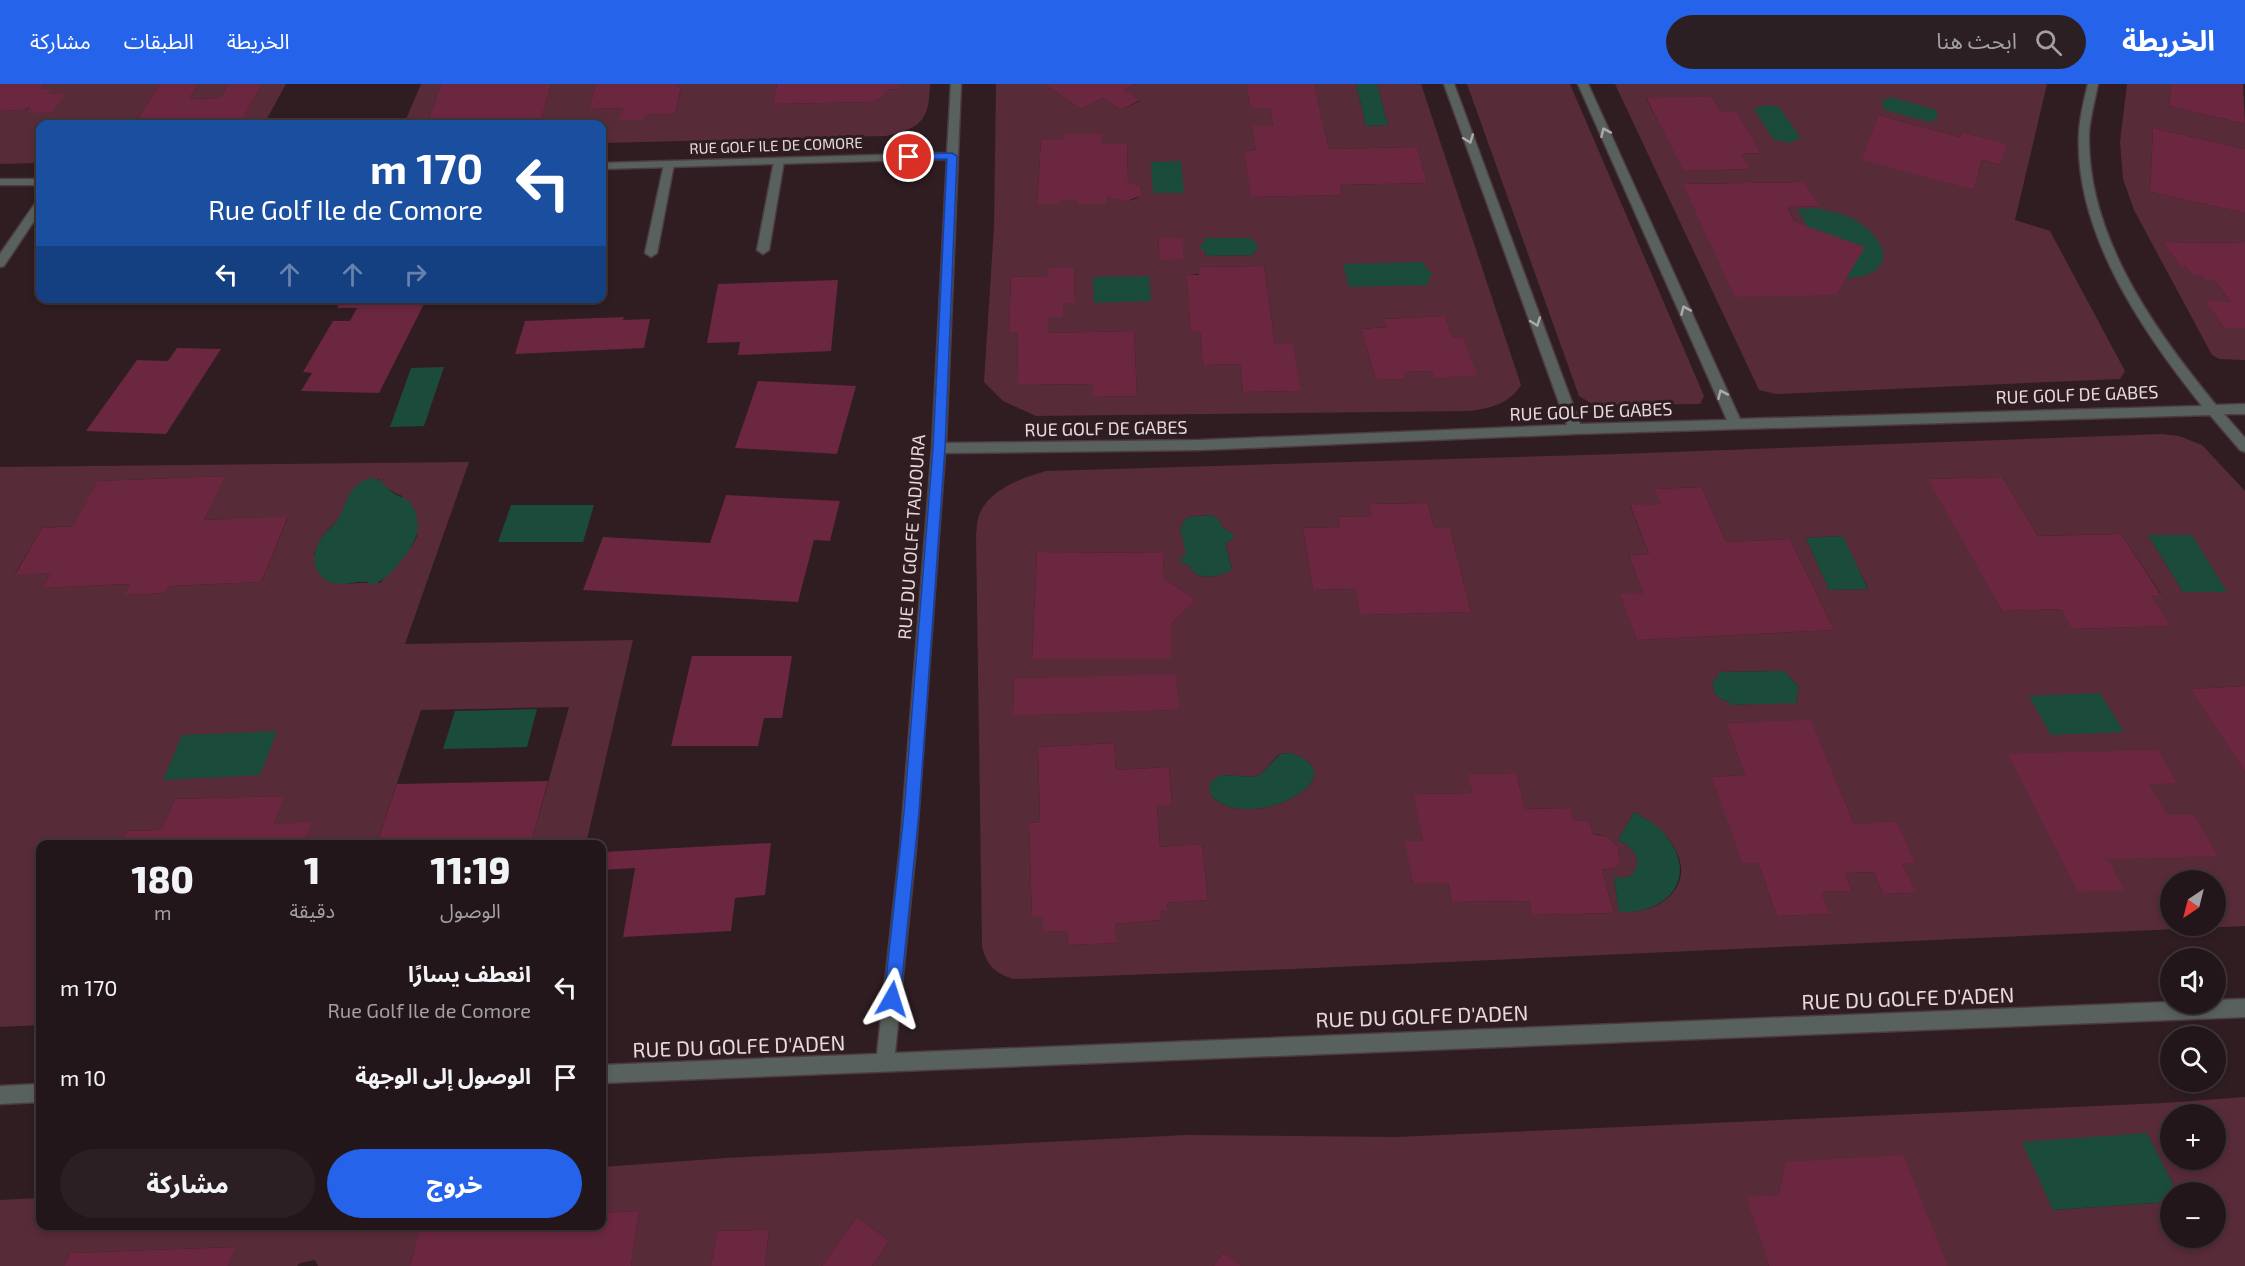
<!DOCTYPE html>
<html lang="ar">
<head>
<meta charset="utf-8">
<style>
  body { margin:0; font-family:"Exo 2","Noto Sans Arabic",sans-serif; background:#2b1f23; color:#f1f3f6; direction:rtl; height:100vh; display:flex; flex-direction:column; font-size:22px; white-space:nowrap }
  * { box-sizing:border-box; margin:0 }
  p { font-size:20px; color:#a39fa2 }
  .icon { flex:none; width:33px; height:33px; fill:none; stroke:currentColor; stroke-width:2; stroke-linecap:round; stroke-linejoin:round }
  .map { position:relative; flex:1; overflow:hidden; direction:ltr }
  .details { position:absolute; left:36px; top:756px; width:570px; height:390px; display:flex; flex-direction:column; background:#23161a; border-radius:12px; box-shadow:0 3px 9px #0003,0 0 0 2px #403539; direction:rtl }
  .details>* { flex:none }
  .hud { position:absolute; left:36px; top:36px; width:570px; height:183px; border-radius:12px; box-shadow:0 3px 9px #0003,0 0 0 2px #403539; direction:rtl; background:#1a4fa0; color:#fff; overflow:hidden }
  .needle { width:39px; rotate:215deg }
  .buttons { position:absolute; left:2160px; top:786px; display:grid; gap:12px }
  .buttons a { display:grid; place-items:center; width:66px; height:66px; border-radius:50%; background:#23161a; box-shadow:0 3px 9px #0003,0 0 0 2px #403539; font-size:30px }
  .pin { position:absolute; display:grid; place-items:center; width:51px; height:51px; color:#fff; margin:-26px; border:3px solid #fff; border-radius:50%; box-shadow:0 2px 6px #0007 }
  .me { position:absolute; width:66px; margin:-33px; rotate:6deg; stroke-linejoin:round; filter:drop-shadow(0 0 4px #0008) }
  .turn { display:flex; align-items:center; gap:21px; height:126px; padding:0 24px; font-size:27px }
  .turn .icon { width:78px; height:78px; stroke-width:2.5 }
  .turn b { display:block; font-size:42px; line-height:51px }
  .lanes { display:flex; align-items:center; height:57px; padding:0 24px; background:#0003; justify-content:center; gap:30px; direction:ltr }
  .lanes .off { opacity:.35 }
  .eta { display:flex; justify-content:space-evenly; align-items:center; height:102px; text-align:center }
  .eta b { font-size:36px; font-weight:800; line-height:42px }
  .primary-button { display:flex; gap:12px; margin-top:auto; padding:12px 24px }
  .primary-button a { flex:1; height:69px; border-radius:36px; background:#2563eb; color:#fff; font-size:24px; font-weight:800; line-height:69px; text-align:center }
  .primary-button a+a { background:#2b1f23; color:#f1f3f6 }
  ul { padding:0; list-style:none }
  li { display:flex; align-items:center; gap:18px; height:90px; padding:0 24px }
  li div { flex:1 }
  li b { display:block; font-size:22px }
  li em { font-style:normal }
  header { display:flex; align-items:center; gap:36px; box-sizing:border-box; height:84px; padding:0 30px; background:#2563eb; color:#fff }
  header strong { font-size:28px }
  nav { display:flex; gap:33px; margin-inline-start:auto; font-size:21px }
  .search { width:420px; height:54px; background:#2b1f23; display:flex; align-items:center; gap:15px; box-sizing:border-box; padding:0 21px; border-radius:33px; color:#a39fa2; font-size:22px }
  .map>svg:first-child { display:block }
</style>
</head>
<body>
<header>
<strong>الخريطة</strong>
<div class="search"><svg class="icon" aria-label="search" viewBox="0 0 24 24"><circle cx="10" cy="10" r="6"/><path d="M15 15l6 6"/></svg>ابحث هنا</div>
<nav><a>الخريطة</a><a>الطبقات</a><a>مشاركة</a></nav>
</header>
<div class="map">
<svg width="2245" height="1182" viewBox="0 0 2245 1182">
  <rect width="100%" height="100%" fill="#2f1d22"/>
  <!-- green -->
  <g fill="#582b39" fill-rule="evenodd">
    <polygon points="44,0 160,0 134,40 40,40 40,79 0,80 0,27 23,26 30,23 26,28 65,10 47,10 51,5 40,5"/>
    <polygon points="198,0 228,0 220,14 189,15"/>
    <polygon points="262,0 286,0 264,40 240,40"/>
    <polygon points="421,0 441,0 427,40 404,40"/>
    <path d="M551,0h45l-7,25 34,-1 -3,12h22l2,-5 31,-1 6,-25 -5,-2v-3h101l-4,20 100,-2 12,-7 1,-5 10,-1 7,-5h27c-1,36 -8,44 -44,52l-284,7v-19h-62z"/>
    <path d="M996,0h48l37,25 22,-11 18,12 19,-9 -16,-11 11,-6h111l5,24h19l3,18h-21l4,24 -12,1 8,46 90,-2 -2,-10 87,-2 -10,-36 -88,2 -15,-65h42l10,42 22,-1 -11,-41h44l100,301c-12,19 -30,23 -51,26l-434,5 -33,-15 -19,-19 10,-156zM1063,50h38l1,10h25l1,38 12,4 2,7c-11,14 -22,4 -36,4l-1,7h-27v-4h-18v4h-23l4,-64h22zM1181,154l3,21h-24l-2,-20zM1251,154l3,17 -48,1 -2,-14zM1264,182l11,78h18l7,47 -57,1 -3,-28 -37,1 -3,-34h-9l-5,-57h13l-1,-7zM1050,184h24l1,35h-12v14h-15v16l86,-2 3,65 -44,1v-13l-76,1 1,-53 -9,-1 2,-54 38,-1zM1445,232l8,22 10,-1 -31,34 -29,1 1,7 -28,1 -15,-51 26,-2 -2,-8z"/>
    <polygon points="1467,0 1570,0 1704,312 1700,320 1594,321 1579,312"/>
    <path d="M1615,0h432l-32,136 35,11 75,140 -5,8 -344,15 -17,-4zM1712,12l9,16h15l25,41 -20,1 8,15 -64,2 -39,-72zM1878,31l82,22 2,-5 44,12 -5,21 -19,-5 -8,30 -111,-31zM1805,98l13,24 -31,1 48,87 -152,-110z"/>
    <polygon points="2127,0 2171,0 2169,22 2245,40 2245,65 2153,44 2150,108 2245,129 2245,159 2163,158 2180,182 2185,182 2192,191 2201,191 2204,196 2214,196 2231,218 2206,218 2224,244 2245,244 2245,276 2219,275 2212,271 2134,126 2123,95 2120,58"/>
    <path d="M2161,350l18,2 23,9 43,46v195l-53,3 53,83v154l-952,43 -280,10c-19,-7 -25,-12 -31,-32l-6,-413c1,-6 1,-13 3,-19 10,-26 43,-37 67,-44l572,-17zM2002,393l36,59 83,-2 40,60 -10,1 18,31 -96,3 -12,-20 -59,2 -73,-132zM1702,403l24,55 64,-3 44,91 -197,10 -16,-45 22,-2 -14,-38 20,-1 -19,-48 31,-2 -5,-15zM1428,419l6,25h16l21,84 -111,3 -5,-26 -42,1 -10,-62 37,-1 -2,-10 33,-1 -2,-12zM1212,431l7,5 4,8 10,6v5l-8,4 7,25c-13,10 -36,14 -43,-3l-6,-1 -3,-5 7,-6 -7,-25 7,-11zM2148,451h43l36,57h-44zM1842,452l26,52v1l-39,1 -23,-52zM1037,468l126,1 1,25 32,22 -25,24v35l-139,-1zM1784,587l15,16 -3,11 2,4 -68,3 -1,-3c-11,-3 -17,-9 -16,-21l6,-5v-4zM1176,591l2,35 -165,4 1,-36zM1811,637l43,103 43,-1 17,39 -12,1 13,30 -32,1 -9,-22 -29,1 7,18 -31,1 8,22 -52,2 -19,-53h-16l-29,-86 32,-2 -19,-52zM1114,659l2,27 53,-3 3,37 -15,2 3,41 42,-3 6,56 -41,3 1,6 -8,1v10l-45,4 1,19 -48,2 -1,-14 -24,1v-16h-11l-3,-93 11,-1 -2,-75zM1291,669c73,24 -47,84 -81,41v-10l10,-9 35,2 7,-4 17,-19zM1516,689l9,36 46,-1 3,13 15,-1 4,14c18,0 35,17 22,34l-13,2 12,43 -82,2 -3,-14 -77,1 -4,-19h-35l-7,-41 17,-1 -8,-47 57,-1 -3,-19zM1634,728c17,9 32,19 41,37 22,39 -20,68 -56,62l-5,-32c33,0 29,-28 4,-39zM2170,796h46v46h-46z"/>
    <path d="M469,378l-64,182 228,-4 -47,204h-55l38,-137 -148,3 -44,134h-74l8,-21 -37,1 9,-28 -108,3 -14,31 -34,1 -6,13h-81v181l-40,2v-560zM224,392l-20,44 84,-2 -27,64 -92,4 -4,7 -40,2 5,-11 -88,4 9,-15 -36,1 27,-46 31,-2 26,-45zM379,395l10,11 13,6 15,40 -5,10 -32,37c-18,-2 -34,3 -51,-1l-15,-28c3,-7 6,-15 11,-21 3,-5 10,-8 13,-14 16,-26 3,-30 41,-40z"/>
    <path d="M2245,1013v169h-297l-162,-103 -8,32 -31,3 22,68h-527l-19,-14 -9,14h-342l17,-25 -32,-24 -35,49h-57l4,-36 -52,1 -6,35h-80l8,-55 -37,2v-46l124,-9 460,-23 210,2 768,-34zM2170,1030h46v46h-46zM2147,1050l30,58h39v46h-46v-36l-117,8z"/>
    <polygon points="40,1114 40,1142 420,1142 410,1182 318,1182 315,1176 300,1179 297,1182 228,1182 234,1163 70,1169 64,1182 0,1182 0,1116"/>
  </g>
  <!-- water -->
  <g fill="#1b4c3b">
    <polygon points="1356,0 1377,0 1388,41 1366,42"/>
    <polygon points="1892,13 1936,26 1938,34 1930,38 1885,26 1881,17"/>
    <polygon points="1765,21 1779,23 1801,54 1789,59 1773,55 1754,25"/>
    <polygon points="1181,77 1184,109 1153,109 1151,78"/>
    <path d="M1815,124c14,3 28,5 40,12 18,10 44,38 16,53 -10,5 -22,5 -32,5l-42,-69z"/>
    <polygon points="1204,154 1251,154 1259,163 1253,168 1254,171 1206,172 1206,168 1199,163 1204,158"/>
    <polygon points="1423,178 1426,184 1433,190 1428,195 1429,201 1349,203 1343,180"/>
    <polygon points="1149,192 1151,217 1094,219 1093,193"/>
    <polygon points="444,283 424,342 390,343 411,284"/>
    <path d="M371,394c11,1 12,5 18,12 10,9 20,4 27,24 2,7 3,15 0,22 -4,14 -31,49 -46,49l-2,-3c-14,-2 -27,6 -41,-1 -19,-12 -14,-33 -2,-48 4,-5 10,-8 13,-14 10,-16 9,-35 33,-41z"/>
    <polygon points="511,421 594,421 583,458 498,458"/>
    <path d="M1212,431l7,5 4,8 10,6v5l-8,4 7,26c-13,9 -36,13 -43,-4l-6,-1 -3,-5 6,-6 -6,-25 7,-11z"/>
    <polygon points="2148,451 2192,451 2227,508 2183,508"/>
    <polygon points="1843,452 1868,505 1829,506 1806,454"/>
    <path d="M1784,587l15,16 -3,11 2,5 -68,2 -1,-3c-11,-3 -17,-9 -16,-21l6,-5 -1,-4z"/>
    <polygon points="2100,609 2124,648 2051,651 2029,612"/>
    <polygon points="537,625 527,663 443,665 455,627"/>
    <polygon points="277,647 260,691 163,696 182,651"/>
    <path d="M1291,669c73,24 -47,84 -81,41v-11l10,-8 35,2 7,-4 18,-19z"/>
    <path d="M1634,728c12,7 25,13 33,25 33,43 -2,78 -48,75l-5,-34 14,-1c19,-12 6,-30 -10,-37z"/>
    <polygon points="2147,1049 2177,1108 2170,1108 2170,1118 2053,1126 2022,1058"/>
  </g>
  <!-- building -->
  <g fill="#6b273f">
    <polygon points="0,0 44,0 40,5 52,5 47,10 66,10 52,28 26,29 30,23 23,26 0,27"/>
    <polygon points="160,0 198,0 189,15 220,14 228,0 262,0 240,40 134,40"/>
    <polygon points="441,0 551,0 540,40 427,40"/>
    <polygon points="596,0 676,0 676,3 681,4 675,30 644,31 643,36 619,36 623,24 589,25"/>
    <polygon points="777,0 903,0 896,5 886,6 885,11 873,18 773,20"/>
    <polygon points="1044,0 1135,0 1124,6 1140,16 1121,26 1103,14 1081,25"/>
    <polygon points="1246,0 1314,0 1329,65 1417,63 1427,99 1340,101 1342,111 1251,113 1244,67 1256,66 1252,42 1273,42 1270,24 1251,24"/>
    <polygon points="2171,0 2243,0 2245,40 2169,22"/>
    <polygon points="1712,12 1721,28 1736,27 1761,69 1741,70 1750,85 1684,87 1646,14"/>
    <polygon points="1878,31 1960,53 1962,48 2007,60 2001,81 1982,76 1974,106 1862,76"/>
    <polygon points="2153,44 2245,65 2245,129 2150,108"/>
    <polygon points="1063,50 1102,50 1102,60 1127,60 1128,98 1140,102 1142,109 1140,112 1127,117 1106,113 1106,120 1078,120 1078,116 1060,116 1060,120 1037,120 1041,56 1063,56"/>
    <polygon points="1805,98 1819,122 1787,123 1795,138 1865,163 1836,211 1735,213 1683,100"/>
    <polygon points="1158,154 1182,154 1184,175 1160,176"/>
    <polygon points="2163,158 2245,159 2245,244 2224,244 2205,217 2231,218 2214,196 2204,196 2201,191 2192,191 2185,182 2180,182"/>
    <polygon points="1264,182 1275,260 1293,260 1301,307 1243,308 1240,280 1203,281 1200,247 1191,248 1186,190 1199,191 1198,183"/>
    <polygon points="1049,184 1074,184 1075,219 1063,219 1063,233 1048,233 1048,249 1134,247 1137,312 1093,313 1093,300 1017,301 1018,248 1009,248 1011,193 1049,192"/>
    <polygon points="838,196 831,267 738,271 740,258 707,259 718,200"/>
    <polygon points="342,214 427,214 379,309 301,307 312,289 303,288 333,237 350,237 357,224 337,224"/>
    <polygon points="1445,232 1453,254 1463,253 1477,291 1435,294 1432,287 1403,288 1405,295 1376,296 1361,245 1387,243 1384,235"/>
    <polygon points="624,233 623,236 650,235 644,264 515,270 525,237"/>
    <polygon points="177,264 221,265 166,350 86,347 137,276 168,277"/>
    <polygon points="758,297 856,302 837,370 735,364"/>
    <polygon points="225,392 204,436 288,433 261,498 169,502 165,509 124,511 130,500 42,504 51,489 15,491 42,444 73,442 98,397"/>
    <polygon points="2002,393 2038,452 2121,450 2161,511 2151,511 2170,542 2072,545 2061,525 2002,527 1928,395"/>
    <polygon points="1702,403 1726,458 1790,455 1834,546 1637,556 1620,510 1643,509 1629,471 1649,470 1630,421 1661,420 1655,405"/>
    <polygon points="726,411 840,417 830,457 814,456 798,518 583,506 603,453 710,459"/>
    <polygon points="1428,419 1434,444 1450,444 1471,528 1360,531 1355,505 1313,506 1303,444 1340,443 1338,433 1371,432 1369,420"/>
    <polygon points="1037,468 1163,469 1164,494 1196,516 1171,540 1171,575 1032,575"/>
    <polygon points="692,572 792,572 782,634 764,634 758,662 671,662"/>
    <polygon points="1176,590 1179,626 1013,631 1014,594"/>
    <polygon points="2245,602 2245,688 2191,605"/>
    <polygon points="1811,636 1854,740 1897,738 1915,779 1902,779 1916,809 1883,810 1874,788 1845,789 1852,807 1821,808 1830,830 1777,832 1758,779 1742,779 1712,693 1745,691 1726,639"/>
    <polygon points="1114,659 1116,686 1169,683 1172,721 1157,722 1160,763 1202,760 1208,816 1167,819 1168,826 1160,826 1160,836 1115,840 1117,859 1068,861 1067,847 1043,848 1043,832 1032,833 1029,739 1040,738 1038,663"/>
    <polygon points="2158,666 2177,699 2149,700 2167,731 2194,731 2218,772 2108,775 2124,806 2078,808 2008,670"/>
    <polygon points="1516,689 1525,725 1571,724 1574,737 1589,736 1593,750 1608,753 1618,763 1620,776 1618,780 1615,784 1602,786 1614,829 1532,831 1529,817 1452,818 1448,799 1413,799 1405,757 1423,757 1414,710 1472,709 1468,690"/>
    <polygon points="548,697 531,760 377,760 397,700"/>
    <polygon points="284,712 274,740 312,738 303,760 121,760 127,747 161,746 175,715"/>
    <polygon points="771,759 765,811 735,814 731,847 623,853 635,784 602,786 602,768"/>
    <polygon points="1903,1071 1948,1182 1769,1182 1746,1113 1778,1111 1786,1078"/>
    <polygon points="639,1127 631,1182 410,1182 420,1142 602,1142 602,1129"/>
    <polygon points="857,1133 889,1157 872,1182 822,1182"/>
    <polygon points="769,1146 765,1182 711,1182 717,1147"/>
    <polygon points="235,1163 228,1182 64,1182 70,1169"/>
    <polygon points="1223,1168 1242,1182 1214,1182"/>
  </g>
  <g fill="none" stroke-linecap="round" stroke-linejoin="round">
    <!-- service casing -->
    <g stroke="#4c3b40" stroke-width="3">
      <g id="service">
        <polygon points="779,74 784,77 769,166 763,170 757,166 774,77"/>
        <polygon points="669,77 674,80 657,169 651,173 645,169 664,80"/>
      </g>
    </g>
    <!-- minor casing -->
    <g stroke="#4c3b40" stroke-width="3">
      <g id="minor">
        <path d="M951,0h10l-15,359 254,-3 367,-15 -123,-341h10l126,340 147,-4 -149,-336h10l152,335 462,-13c-59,-74 -128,-173 -123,-273 1,-16 5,-33 9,-49h10c-3,16 -8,33 -9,49 -3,102 66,198 127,272l29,-1v10h-21l21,24v14l-5,-2 -30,-35 -635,19 -375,16 -255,3 -29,395 -21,205 1275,-51 46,2v-4l29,-1v18l-1643,66v-18l275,-11 23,-206 32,-400 15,-289 -345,10v-6l345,-10z"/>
        <rect x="0" y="95" width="40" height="6"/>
        <polygon points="40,117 40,128 4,182 0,183 0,170 36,118"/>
        <polygon points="40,1000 40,1018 0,1020 0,1002"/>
      </g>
    </g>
    <!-- service -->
    <use href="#service" fill="#58615d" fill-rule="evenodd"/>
    <!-- minor -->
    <use href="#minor" fill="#58615d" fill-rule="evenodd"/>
  </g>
  <!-- one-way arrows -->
  <defs><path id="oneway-chevron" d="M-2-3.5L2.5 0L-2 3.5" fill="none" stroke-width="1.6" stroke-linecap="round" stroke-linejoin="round" transform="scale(1.5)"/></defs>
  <g stroke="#aeaaaa">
    <use href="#oneway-chevron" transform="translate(1605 48) rotate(-114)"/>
    <use href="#oneway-chevron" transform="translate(1469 55) rotate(70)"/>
    <use href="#oneway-chevron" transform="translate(1685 226) rotate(-114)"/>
    <use href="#oneway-chevron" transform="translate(1536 238) rotate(70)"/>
    <use href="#oneway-chevron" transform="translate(1722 310) rotate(-114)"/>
  </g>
  <!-- route -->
  <polygon fill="#2563eb" stroke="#184099" stroke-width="1.5" points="952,69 957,72 945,364 919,728 900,915 897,921 892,923 886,921 884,915 904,728 933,364 947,75 909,76 904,73 909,70"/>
  <g text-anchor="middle" stroke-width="6" stroke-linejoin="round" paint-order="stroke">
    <!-- far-street labels -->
    <g font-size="15" fill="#e7dadd" stroke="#2f1d22">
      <text transform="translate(776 62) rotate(-2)" y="5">RUE GOLF ILE DE COMORE</text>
    </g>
    <!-- street labels -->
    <g font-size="18" fill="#e7dadd" stroke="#2f1d22">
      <text transform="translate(2077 311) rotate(-2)" y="6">RUE GOLF DE GABES</text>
      <text transform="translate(1591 328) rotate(-2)" y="6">RUE GOLF DE GABES</text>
      <text transform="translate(1106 345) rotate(-1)" y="6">RUE GOLF DE GABES</text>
      <text transform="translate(912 453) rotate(-86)" y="6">RUE DU GOLFE TADJOURA</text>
    </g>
    <!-- near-street labels -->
    <g font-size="21" fill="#e7dadd" stroke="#2f1d22">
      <text transform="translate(1908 915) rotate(-2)" y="7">RUE DU GOLFE D'ADEN</text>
      <text transform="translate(1422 933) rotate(-2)" y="7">RUE DU GOLFE D'ADEN</text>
      <text transform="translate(739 963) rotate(-2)" y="7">RUE DU GOLFE D'ADEN</text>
    </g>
  </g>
</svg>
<div class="buttons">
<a><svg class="needle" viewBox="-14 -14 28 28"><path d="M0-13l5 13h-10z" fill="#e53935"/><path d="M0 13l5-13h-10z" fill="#a39fa2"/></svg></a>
<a><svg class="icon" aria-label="sound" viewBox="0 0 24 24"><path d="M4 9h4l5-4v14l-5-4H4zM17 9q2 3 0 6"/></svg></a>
<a><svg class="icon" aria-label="search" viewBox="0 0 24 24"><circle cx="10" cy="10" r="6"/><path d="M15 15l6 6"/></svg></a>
<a>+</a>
<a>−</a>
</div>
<div class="pin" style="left:909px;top:73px;background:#d93025"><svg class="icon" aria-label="arrive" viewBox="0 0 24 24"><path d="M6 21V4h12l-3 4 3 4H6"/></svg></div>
<svg class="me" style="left:892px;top:915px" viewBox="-20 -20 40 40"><path d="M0-17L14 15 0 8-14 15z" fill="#2563eb" stroke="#fff" stroke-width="4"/></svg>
<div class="hud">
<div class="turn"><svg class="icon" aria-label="left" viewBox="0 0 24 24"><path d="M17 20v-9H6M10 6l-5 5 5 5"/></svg><div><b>170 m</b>Rue Golf Ile de Comore</div></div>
<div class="lanes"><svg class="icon" aria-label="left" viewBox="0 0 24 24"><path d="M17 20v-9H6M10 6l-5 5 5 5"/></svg><svg class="icon off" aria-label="ahead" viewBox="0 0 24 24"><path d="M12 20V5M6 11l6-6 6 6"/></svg><svg class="icon off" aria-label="ahead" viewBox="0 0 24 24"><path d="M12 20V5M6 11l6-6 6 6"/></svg><svg class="icon off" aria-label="right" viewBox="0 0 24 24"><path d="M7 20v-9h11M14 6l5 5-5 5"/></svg></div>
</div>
<section class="details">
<div class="eta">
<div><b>11:19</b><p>الوصول</p></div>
<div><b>1</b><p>دقيقة</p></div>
<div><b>180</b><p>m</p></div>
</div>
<ul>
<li><svg class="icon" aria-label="left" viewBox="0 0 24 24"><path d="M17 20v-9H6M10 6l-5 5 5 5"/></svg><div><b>انعطف يسارًا</b><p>Rue Golf Ile de Comore</p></div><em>170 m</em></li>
<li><svg class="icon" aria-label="arrive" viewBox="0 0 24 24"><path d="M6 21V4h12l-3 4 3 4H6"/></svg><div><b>الوصول إلى الوجهة</b></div><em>10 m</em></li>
</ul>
<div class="primary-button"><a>خروج</a><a>مشاركة</a></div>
</section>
</div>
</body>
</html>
